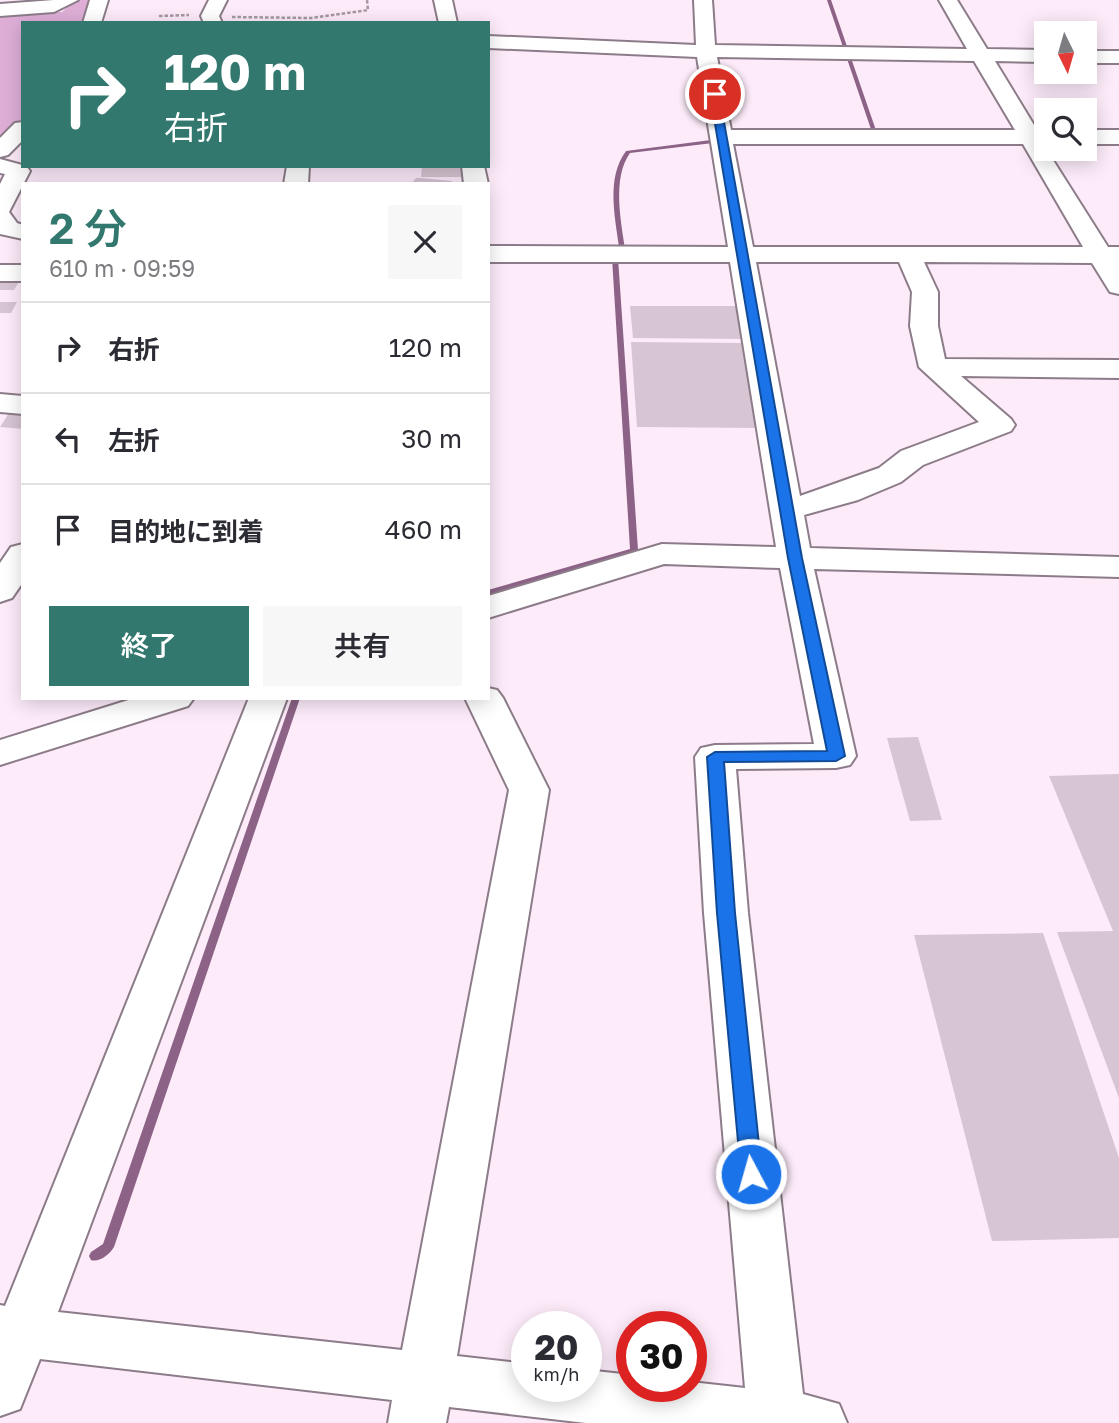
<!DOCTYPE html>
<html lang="ja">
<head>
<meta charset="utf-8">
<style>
  body { margin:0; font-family:"Golos Text","Noto Sans JP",sans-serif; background:#f7f7f7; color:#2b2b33; height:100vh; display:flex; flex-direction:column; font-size:26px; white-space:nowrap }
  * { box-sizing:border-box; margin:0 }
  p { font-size:23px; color:#7c7c81 }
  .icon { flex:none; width:38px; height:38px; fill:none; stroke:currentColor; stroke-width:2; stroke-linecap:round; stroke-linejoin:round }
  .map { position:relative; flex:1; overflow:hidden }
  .sheet { position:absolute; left:21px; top:182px; width:469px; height:518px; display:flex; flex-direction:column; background:#fff; border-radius:0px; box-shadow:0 4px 18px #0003 }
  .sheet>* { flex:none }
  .hud { position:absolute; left:21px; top:21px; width:469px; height:147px; border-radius:0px; box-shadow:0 4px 18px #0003; background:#33786e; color:#fff; overflow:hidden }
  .needle { width:46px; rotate:175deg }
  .tools { position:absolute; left:1034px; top:21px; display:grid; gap:14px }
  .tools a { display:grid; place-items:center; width:63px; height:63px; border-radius:0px; background:#fff; box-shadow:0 4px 18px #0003; font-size:35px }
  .speed { position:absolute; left:511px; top:1311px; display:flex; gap:14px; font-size:35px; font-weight:700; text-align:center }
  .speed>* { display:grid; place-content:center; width:91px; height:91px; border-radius:50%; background:#fff; box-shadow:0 4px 18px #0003; line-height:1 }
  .speed small { font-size:18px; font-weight:400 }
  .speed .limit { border:10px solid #d22; background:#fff; color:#111 }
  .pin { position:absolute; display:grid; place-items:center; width:60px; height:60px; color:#fff; margin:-30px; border:4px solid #fff; border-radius:50%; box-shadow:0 2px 7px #0007 }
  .me { position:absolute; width:77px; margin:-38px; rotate:354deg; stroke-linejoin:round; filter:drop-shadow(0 0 5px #0008) }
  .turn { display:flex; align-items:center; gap:24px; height:147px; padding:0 28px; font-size:32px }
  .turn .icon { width:91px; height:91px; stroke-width:2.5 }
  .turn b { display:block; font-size:49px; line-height:60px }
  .round { display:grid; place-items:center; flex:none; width:74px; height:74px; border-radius:0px; background:#f7f7f7 }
  .headline { display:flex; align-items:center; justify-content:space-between; height:119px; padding:0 28px }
  h1 { font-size:42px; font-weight:600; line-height:52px; color:#33786e }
  .action { display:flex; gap:14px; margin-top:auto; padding:14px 28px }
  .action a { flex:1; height:80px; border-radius:0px; background:#33786e; color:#fff; font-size:28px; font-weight:600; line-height:80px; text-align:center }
  .action a+a { background:#f7f7f7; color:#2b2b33 }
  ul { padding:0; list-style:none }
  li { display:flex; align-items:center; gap:21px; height:91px; padding:0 28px; border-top:2px solid #e1e1e2 }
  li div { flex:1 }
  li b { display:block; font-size:26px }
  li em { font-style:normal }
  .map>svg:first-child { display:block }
</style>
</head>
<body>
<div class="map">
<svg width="1119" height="1423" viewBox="0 0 1119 1423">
  <rect width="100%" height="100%" fill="#fdebfa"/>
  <!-- green -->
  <polygon fill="#deaed7" points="75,0 92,0 83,23 23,23 23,118 0,139 0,14 62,12"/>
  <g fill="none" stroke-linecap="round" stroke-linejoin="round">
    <!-- stream -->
    <g fill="#8c6386" fill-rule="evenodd">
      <polygon points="827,0 831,0 880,142 875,141"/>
      <path d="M711,140l3,2 -1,1 -83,10c-18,25 -9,68 -5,96l-3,2 -11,-1v-2l8,-1c-4,-31 -13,-69 7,-96z"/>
      <polygon points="615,256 618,258 638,550 637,552 488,595 488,590 630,549 612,258"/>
      <path d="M292,698h8l-186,549c-4,7 -15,16 -23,13l-2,-4 2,-4 12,-8z"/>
    </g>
  </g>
  <!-- building -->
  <g fill="#d7c5d4">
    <polygon points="422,166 461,167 461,177 421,177"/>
    <polygon points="416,178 421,178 452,181 450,184 412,183"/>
    <polygon points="0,280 20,280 14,290 0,290"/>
    <polygon points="0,302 17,302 11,313 0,313"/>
    <polygon points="630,306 739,306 745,339 633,338"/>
    <polygon points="631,342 745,343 760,428 637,427"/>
    <polygon points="9,413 23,414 23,429 0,427"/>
    <polygon points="918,737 942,820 910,821 887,738"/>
    <polygon points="1119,774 1119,1098 1057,932 1113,931 1049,776"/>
    <polygon points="1043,933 1119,1158 1119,1238 992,1241 914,935"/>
  </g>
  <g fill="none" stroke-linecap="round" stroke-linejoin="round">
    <!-- minor casing -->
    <g stroke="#8c7c89" stroke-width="4">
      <g id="minor">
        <polygon points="54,0 78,0 54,12 0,16 0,4"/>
        <polygon points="90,0 108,0 101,23 83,23"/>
        <polygon points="209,0 227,0 219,16 222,23 204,23 201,16"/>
        <polygon points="434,0 452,0 457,23 439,23"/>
        <path d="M694,0h18l3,45 252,4 -28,-49h18l30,49 59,1v12l-51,-1 42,69 9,1v18l62,98h11v47l-9,-2 -18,-29 -168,-1 14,30v34l7,33 174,1v18l-158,-2 50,43 4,6 -4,6 -88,34 -22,17 -43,18 -54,15 6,33 309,9v20l-305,-8 42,187 -6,9 -14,3 -100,1 12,144 55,481 36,10 8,19h-261l-137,-16 -3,16h-58l4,-23 -352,-41 -20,50 -20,7v-111l5,1 244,-608h38l-229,614 344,38 107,-560 -44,-92h23v-10l9,2 6,8 46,92 -92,566 70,8v22h59v-16l46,5v11h59v-4l54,6 -41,-475 -9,-156 6,-9 14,-3 99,-1 -34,-176 -116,-4 -176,54v-22l174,-52 114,3 -46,-285h-242v-16l240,1 -31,-190 -209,-9v-12l208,9zM717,57l257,4 41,69h-284zM733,144h290l60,103h-330zM756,262h143l13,30 -2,34 9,41 60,55 -78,29 -22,17 -79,28z"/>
        <rect x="1085" y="51" width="34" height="12"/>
        <polygon points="23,122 23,140 8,155 0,157 0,138 15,123"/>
        <rect x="1085" y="130" width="34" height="14"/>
        <polygon points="0,159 26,166 30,171 9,212 17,223 23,225 23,239 0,234 0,184 5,174 0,173"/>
        <polygon points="287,166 309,166 308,184 284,184"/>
        <polygon points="462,166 484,166 488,184 464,184"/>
        <rect x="0" y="265" width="23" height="16"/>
        <polygon points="0,394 23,396 23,414 0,412"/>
        <polygon points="23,544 23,582 12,598 0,602 0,563 11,547"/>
        <polygon points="135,698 194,698 188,706 0,765 0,740"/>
      </g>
    </g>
    <!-- path -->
    <g stroke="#a598a3" stroke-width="2.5" stroke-dasharray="3.5 2" stroke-linecap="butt">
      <polyline points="159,16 189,15"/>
      <polyline points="232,17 311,18 368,10 367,0"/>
    </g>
    <!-- minor -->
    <use href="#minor" fill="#fff" fill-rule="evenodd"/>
  </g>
  <!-- route -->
  <polygon fill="#1a73e8" stroke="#114b97" stroke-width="2" points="715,91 719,94 802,558 845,756 836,761 724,762 735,913 762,1174 759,1180 751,1183 744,1180 741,1174 717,913 707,757 715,752 827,751 788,558 710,94"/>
</svg>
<div class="tools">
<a><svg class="needle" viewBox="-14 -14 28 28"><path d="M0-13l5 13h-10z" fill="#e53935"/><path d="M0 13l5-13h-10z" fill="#7c7c81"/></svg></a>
<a><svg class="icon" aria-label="search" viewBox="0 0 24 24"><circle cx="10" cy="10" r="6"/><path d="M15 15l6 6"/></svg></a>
</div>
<div class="speed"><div>20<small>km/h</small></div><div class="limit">30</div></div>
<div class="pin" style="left:715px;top:94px;background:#d93025"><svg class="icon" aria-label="arrive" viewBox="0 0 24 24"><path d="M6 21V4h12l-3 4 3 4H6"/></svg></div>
<svg class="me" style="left:751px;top:1174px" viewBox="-20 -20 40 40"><circle r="17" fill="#1a73e8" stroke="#fff" stroke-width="3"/><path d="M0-11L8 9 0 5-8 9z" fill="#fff"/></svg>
<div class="hud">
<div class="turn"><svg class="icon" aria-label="right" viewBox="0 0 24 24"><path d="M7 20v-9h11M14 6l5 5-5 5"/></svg><div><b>120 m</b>右折</div></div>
</div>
<section class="sheet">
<div class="headline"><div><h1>2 分</h1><p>610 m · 09:59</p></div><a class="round"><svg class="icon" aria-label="close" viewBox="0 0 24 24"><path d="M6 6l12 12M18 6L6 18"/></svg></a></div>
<ul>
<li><svg class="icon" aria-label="right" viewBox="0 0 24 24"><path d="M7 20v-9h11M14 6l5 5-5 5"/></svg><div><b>右折</b></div><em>120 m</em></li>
<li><svg class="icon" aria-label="left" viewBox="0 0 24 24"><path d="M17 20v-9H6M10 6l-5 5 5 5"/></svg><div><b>左折</b></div><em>30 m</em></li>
<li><svg class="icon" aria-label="arrive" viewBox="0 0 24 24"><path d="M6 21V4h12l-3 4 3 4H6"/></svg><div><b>目的地に到着</b></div><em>460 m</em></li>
</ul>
<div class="action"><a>終了</a><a>共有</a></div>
</section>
</div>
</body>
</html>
